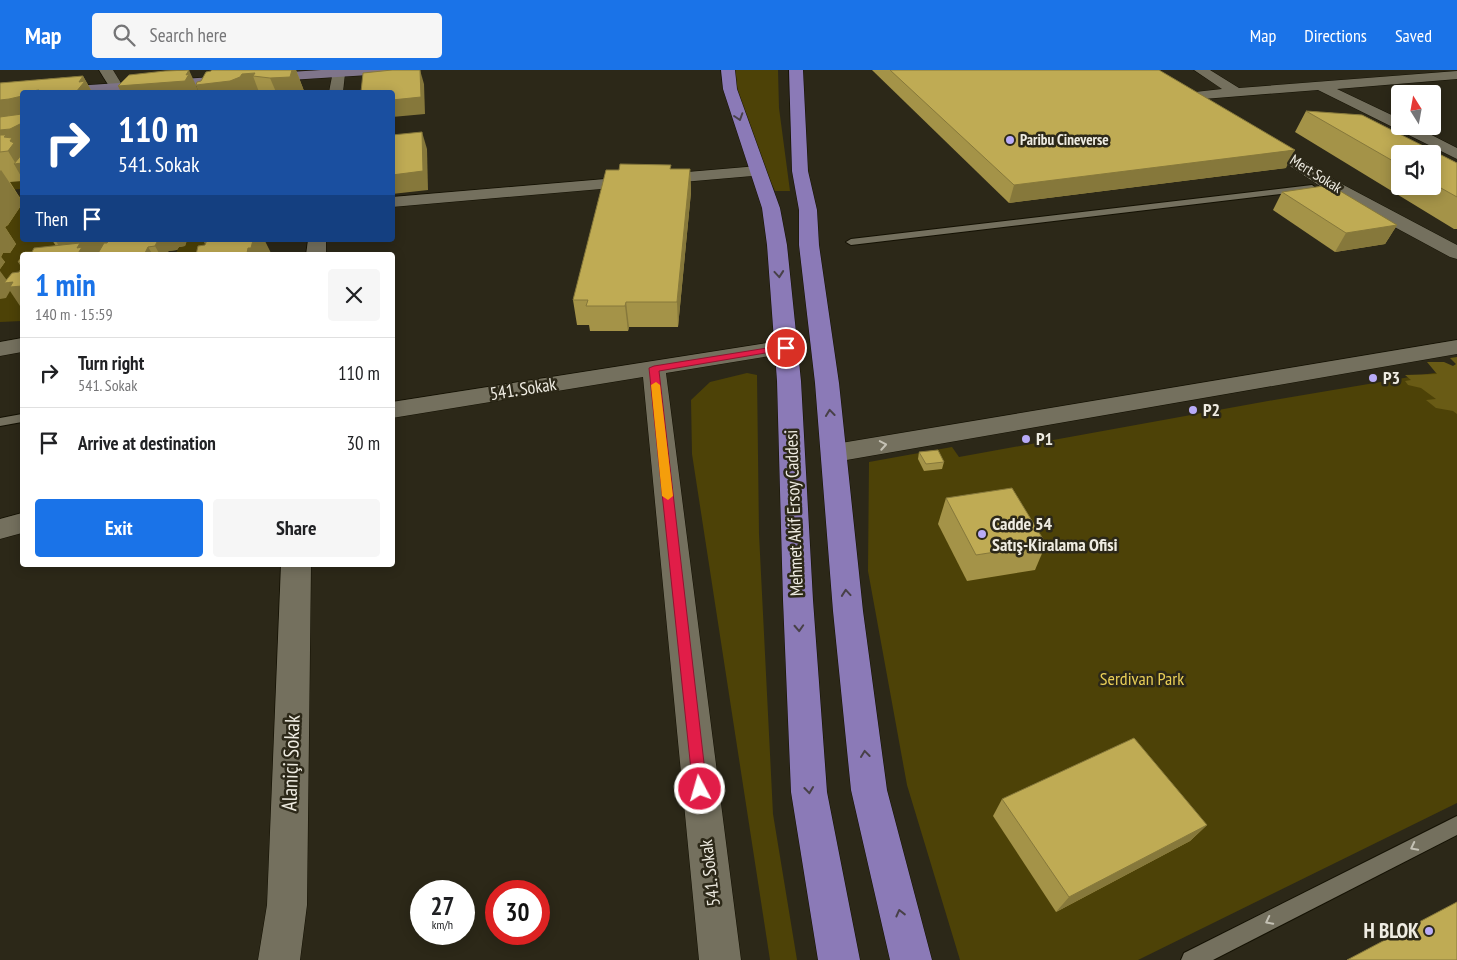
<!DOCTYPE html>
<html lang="en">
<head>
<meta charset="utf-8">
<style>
  body { margin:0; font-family:"PT Sans Narrow",sans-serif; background:#f6f6f6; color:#202124; height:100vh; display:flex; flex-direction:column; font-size:19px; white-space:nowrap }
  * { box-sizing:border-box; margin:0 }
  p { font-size:16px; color:#757577 }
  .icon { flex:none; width:28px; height:28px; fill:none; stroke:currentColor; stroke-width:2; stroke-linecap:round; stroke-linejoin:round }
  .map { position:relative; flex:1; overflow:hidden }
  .panel { position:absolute; left:20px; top:182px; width:375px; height:315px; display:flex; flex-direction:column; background:#fff; border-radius:5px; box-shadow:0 2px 12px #0003 }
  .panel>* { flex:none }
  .guide { position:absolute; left:20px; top:20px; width:375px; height:152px; border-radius:5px; box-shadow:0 2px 12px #0003; background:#1a4fa0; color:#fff; overflow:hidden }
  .needle { width:32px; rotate:349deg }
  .tools { position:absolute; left:1391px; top:15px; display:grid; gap:10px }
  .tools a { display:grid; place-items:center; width:50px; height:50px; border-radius:5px; background:#fff; box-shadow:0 2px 12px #0003; font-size:25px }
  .speed { position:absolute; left:410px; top:810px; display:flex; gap:10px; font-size:25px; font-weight:700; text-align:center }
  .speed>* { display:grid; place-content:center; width:65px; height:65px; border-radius:50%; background:#fff; box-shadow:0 2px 12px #0003; line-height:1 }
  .speed small { font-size:12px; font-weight:400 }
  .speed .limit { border:8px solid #d22; background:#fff; color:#111 }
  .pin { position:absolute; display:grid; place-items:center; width:42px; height:42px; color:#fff; margin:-21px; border:2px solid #fff; border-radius:50%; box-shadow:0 1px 5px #0007 }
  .me { position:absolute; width:55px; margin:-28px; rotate:354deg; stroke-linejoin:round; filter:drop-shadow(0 0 4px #0008) }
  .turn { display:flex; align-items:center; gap:18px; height:105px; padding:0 15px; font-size:22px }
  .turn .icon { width:65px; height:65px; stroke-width:2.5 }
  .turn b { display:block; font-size:35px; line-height:42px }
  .then { display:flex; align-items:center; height:48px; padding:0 15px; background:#0003; gap:10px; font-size:19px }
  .round { display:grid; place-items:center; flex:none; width:52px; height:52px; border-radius:5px; background:#f6f6f6 }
  .overview { display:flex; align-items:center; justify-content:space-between; height:85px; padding:0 15px }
  h1 { font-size:30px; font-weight:700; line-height:38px; color:#1a73e8 }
  .action { display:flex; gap:10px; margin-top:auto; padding:10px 15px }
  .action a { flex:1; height:58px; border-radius:5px; background:#1a73e8; color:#fff; font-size:20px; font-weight:700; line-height:58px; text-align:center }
  .action a+a { background:#f6f6f6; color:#202124 }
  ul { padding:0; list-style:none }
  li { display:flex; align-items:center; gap:15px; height:70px; padding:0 15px; border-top:1px solid #e0e0e0 }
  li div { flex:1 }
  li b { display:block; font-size:19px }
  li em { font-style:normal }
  header { display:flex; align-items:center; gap:30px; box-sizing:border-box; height:70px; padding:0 25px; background:#1a73e8; color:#fff }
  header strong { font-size:24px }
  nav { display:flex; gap:28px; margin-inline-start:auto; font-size:18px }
  .search { width:350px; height:45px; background:#f6f6f6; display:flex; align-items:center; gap:12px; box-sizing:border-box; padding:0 18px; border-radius:5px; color:#757577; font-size:19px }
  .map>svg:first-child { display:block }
</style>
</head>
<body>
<header>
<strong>Map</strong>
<div class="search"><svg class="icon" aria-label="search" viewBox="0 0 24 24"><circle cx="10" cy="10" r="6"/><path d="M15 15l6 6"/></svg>Search here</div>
<nav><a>Map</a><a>Directions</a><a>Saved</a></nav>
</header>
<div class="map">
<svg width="1457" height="890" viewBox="0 0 1457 890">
  <rect width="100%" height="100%" fill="#2c2818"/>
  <!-- green -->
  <g fill="#4d4207">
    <polygon points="733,0 778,0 779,38 790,121 775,121 761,91 734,10"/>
    <polygon points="15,111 22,111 22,170 125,170 116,185 22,185 22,251 0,252 0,129 21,126 20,119 0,121 0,113"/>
    <polygon points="187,170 271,170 235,175 271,185 175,185 179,177"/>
    <polygon points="1457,299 1457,733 1138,890 960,890 907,715 868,501 869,392 952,377 959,387 1274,330"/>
    <polygon points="747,303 757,305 759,464 773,744 797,890 770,890 692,384 691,330 710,312"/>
  </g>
  <!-- forest -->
  <polygon fill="#695b15" points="1457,287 1457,344 1453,341 1436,338 1426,330 1436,329 1421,318 1408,315 1405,311 1411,310 1405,305 1437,304 1427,292 1444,292 1453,296 1456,294 1450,288"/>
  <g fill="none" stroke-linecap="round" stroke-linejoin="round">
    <!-- lane casing -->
    <g stroke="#141103" stroke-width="2">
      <g id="lane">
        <polygon points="1312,115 1316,118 1315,120 851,175 846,172 851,169"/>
        <polygon points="22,344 22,352 0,356 0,348"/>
        <polygon points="1457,746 1457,765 1213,890 1181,890 1184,883"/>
      </g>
    </g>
    <!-- street casing -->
    <g stroke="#141103" stroke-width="1">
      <g id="street">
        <polygon points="99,0 113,0 124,18 122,21 112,21"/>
        <polygon points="338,0 345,4 343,22 329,22 333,1"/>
        <polygon points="1194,0 1210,0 1239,18 1457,1 1457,9 1337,19 1400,49 1400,56 1414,56 1457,78 1457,89 1318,20 1191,30 1186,29 1184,26 1186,23 1222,19"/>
        <polygon points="1259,64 1265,66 1338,112 1457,175 1457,189 1450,187 1326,120 1253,72 1251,69 1253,66"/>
        <polygon points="758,96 764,97 766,101 764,105 392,137 392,127"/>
        <polygon points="308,170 326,170 326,185 306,185"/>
        <polygon points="22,268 22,282 0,286 0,272"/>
        <polygon points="786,270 794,272 797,277 794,282 666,303 741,890 699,890 643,307 392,348 392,332"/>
        <polygon points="1457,270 1457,284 835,392 826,389 822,383 826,377 835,374"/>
        <polygon points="22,443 22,463 0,469 0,449"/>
        <polygon points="281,495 311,495 307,835 300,890 258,890 267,835"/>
      </g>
    </g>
    <!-- secondary casing -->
    <g stroke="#141103" stroke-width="1">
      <polygon id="secondary" points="321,0 392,0 385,4 100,22 35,22 37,19 42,18"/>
    </g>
    <!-- primary casing -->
    <g stroke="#141103" stroke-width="1">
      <g id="primary">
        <polygon points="721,0 735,0 737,19 780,138 787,175 801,311 813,530 827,722 860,890 818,890 791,722 783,530 777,311 767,175 762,138 723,19"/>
        <polygon points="789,0 803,0 808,101 817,140 819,175 839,313 863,541 887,720 932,890 890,890 851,720 833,541 815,313 799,175 799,140 792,101"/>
      </g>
    </g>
    <!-- lane -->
    <use href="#lane" fill="#74705e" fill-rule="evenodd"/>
    <!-- street -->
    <use href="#street" fill="#74705e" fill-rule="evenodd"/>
    <!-- secondary -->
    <use href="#secondary" fill="#7f758b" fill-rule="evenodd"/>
    <!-- primary -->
    <use href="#primary" fill="#8b7ab7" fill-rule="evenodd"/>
  </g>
  <!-- wall -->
  <g fill="#a49348" fill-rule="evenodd">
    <polygon points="212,0 296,0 304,21 303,22 199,22 196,15 201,11"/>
    <polygon points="872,0 1159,0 1286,98 1009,133"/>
    <polygon points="83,6 92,22 22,22 22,111 10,112 22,131 22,134 8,155 5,157 16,174 10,183 3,183 1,187 5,192 0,199 0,13"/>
    <path d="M1306,41l56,4 95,48v66h-3l-159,-97zM1400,84h32v32h-32z"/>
    <polygon points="671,99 690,99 691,122 678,257 629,257 628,261 590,261 589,255 577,255 573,230"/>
    <polygon points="1282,122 1397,155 1385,174 1335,182 1273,140"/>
    <polygon points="52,170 187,170 185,176 179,177 177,180 168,181 170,185 23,185 32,182 56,176"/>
    <polygon points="919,382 944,392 942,399 924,401 918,389"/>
    <polygon points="946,428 1046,474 1035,500 967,511 938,454"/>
    <polygon points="1002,729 1207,755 1190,771 1056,842 993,746"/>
  </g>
  <!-- shaded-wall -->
  <g fill="#86783b">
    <polygon points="189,0 199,22 121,22 118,16 186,5"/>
    <polygon points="291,0 296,0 304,21 303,22 276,22 270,8"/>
    <polygon points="420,0 424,14 425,44 392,47 392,30"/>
    <polygon points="255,3 253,6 259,22 199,22 196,15 242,4"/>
    <polygon points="83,6 92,22 76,22 79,12"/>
    <polygon points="39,20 40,22 24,22 25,22"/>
    <polygon points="22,25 22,108 14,94 16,94 8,81 0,79 0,30"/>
    <polygon points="422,62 427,79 428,120 392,124 392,105"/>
    <polygon points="1295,80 1286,98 1009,133 1014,115"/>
    <polygon points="690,99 691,122 678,257 677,232"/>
    <polygon points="1,100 22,131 22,134 8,155 5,157 16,174 10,183 3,183 1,187 5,192 0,199 0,101"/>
    <polygon points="1397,155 1385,174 1335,182 1346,163"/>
    <polygon points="55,170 125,170 114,185 65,185"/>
    <polygon points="128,170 187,170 185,176 179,177 177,180 168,181 170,185 160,185 155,176 148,177 153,185 144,185"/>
    <polygon points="203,170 210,170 210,185"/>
    <polygon points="227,170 271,170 265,171 271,183 271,185 232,185"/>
    <polygon points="18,192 22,192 22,198"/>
    <polygon points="0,201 9,213 13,212 22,216 22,239 10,221 6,228 0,229"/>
    <polygon points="626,232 629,257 628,261 625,236"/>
    <polygon points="1207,755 1190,771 1056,842 1069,827"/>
  </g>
  <!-- building -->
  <g fill="#bfab54" stroke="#86783b">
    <polygon points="189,0 186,5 189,4 185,11 118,16 129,5 165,1"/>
    <polygon points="212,0 292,0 290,7 270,8 253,6 255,3 242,4 240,7 230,11 196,15 197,12 201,11 206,2 211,1"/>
    <polygon points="392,0 420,0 421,27 392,30 392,22 361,22 363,3"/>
    <polygon points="890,0 1159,0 1295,80 1014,115"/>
    <polygon points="83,6 79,12 85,11 76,22 37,22 39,20 25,22 22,22 22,26 9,29 0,30 0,13"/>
    <polygon points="1306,41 1362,45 1457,93 1457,127 1432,113 1432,84 1400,84 1400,95"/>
    <polygon points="22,44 22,53 10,59 0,60 0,47"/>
    <polygon points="422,62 423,101 392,105 392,65"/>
    <polygon points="0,65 6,65 4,67 12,68 10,71 14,73 8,81 0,82"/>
    <polygon points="22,84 22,93 14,94"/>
    <polygon points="620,94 671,95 670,99 690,99 677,232 626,232 625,236 586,236 588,230 573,230 606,100 619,100"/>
    <polygon points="1330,115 1397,155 1346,163 1282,122"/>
    <polygon points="109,170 158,170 155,176 148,177 144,185 97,185 104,173 107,173"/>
    <polygon points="207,170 253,170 251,178 248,178 247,183 232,185 196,185 198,176 205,175"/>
    <polygon points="80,173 77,178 82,177 77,185 23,185 25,182 32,182 34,178"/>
    <polygon points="22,186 22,192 18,192"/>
    <polygon points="22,197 22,216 10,217 13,212 4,213 12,203 19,202"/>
    <polygon points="938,380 944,392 926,394 919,382"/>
    <polygon points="1012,418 1046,474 976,485 946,428"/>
    <polygon points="1134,668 1207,755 1069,827 1002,729"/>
    <polygon points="1457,832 1457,890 1347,890"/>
  </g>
  <!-- one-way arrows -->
  <defs><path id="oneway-chevron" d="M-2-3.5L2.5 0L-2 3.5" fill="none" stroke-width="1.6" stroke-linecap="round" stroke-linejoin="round" transform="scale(1.25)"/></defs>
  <g stroke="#484148">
    <use href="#oneway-chevron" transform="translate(739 47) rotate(72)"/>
    <use href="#oneway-chevron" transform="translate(779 204) rotate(85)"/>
    <use href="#oneway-chevron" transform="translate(830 343) rotate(-96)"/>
    <use href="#oneway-chevron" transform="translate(846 523) rotate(-95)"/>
    <use href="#oneway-chevron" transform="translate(799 558) rotate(87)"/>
    <use href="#oneway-chevron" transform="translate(865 684) rotate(-97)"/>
    <use href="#oneway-chevron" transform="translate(809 720) rotate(84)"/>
    <use href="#oneway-chevron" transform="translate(900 843) rotate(-104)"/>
  </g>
  <g stroke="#c4c1b4">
    <use href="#oneway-chevron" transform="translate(883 375) rotate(-10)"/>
    <use href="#oneway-chevron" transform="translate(1414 777) rotate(153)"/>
    <use href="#oneway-chevron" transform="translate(1269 851) rotate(153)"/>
  </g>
  <!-- route -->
  <polygon fill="#e11d48" stroke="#92132f" points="786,275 789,276 789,279 659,301 707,719 705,724 700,726 695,724 693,719 649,298 654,296"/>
  <!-- slow -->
  <polygon fill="#f59e0b" points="656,312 660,315 673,426 668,430 662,426 651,315"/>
  <!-- markers -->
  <g fill="#b8abf7" stroke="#2c2818" stroke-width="2">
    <circle cx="1010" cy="70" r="5"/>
    <circle cx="1373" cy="308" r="5"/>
    <circle cx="1193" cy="340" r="5"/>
    <circle cx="1026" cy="369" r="5"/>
    <circle cx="982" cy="464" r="5"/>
    <circle cx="1429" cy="861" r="5"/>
  </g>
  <g text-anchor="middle" stroke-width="5" stroke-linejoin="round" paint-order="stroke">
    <!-- far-poi labels -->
    <g font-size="15" font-weight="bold" fill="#efece2" stroke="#2c2818" text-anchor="start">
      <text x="1020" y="75">Paribu Cineverse</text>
    </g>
    <!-- far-street labels -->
    <g font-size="15" fill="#efece2" stroke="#2c2818">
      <text transform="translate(1316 104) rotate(32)" y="5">Mert Sokak</text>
    </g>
    <!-- poi labels -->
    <g font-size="18" font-weight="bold" fill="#efece2" stroke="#2c2818" text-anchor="start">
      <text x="1383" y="314">P3</text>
      <text x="1203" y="346">P2</text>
      <text x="1036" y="375">P1</text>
      <text x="992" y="460">Cadde 54<tspan x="992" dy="21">Satış-Kiralama Ofisi</tspan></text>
    </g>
    <!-- street labels -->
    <g font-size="18" fill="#efece2" stroke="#2c2818">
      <text transform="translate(523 319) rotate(-9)" y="6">541. Sokak</text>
      <text transform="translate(794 443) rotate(-92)" y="6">Mehmet Akif Ersoy Caddesi</text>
      <text transform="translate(710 803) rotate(-97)" y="6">541. Sokak</text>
    </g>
    <!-- park labels -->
    <g font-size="18" fill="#e9ce57" stroke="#2c2818">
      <text x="1142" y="615">Serdivan Park</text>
    </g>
    <!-- near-street labels -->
    <g font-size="21" fill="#efece2" stroke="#2c2818">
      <text transform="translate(291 693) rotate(-88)" y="7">Alaniçi Sokak</text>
    </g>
    <!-- near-poi labels -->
    <g font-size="21" font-weight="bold" fill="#efece2" stroke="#2c2818" text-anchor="end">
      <text x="1419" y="868">H BLOK</text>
    </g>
  </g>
</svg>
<div class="tools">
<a><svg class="needle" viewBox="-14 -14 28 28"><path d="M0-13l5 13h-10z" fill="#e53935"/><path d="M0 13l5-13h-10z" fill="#757577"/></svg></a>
<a><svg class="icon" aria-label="sound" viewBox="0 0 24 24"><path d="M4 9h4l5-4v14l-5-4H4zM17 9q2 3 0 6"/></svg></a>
</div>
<div class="speed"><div>27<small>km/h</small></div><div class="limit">30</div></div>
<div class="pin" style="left:786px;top:278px;background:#d93025"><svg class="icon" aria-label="arrive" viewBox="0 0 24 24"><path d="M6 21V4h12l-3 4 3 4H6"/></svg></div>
<svg class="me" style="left:700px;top:719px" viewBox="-20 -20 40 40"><circle r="17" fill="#e11d48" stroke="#fff" stroke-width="3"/><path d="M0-11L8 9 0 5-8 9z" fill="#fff"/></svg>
<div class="guide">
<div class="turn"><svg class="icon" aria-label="right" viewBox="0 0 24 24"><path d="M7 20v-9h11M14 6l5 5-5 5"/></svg><div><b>110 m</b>541. Sokak</div></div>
<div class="then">Then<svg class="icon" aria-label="arrive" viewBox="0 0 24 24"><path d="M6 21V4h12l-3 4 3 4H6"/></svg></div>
</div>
<section class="panel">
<div class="overview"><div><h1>1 min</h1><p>140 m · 15:59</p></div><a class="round"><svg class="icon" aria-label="close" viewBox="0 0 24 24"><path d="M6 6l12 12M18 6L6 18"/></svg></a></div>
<ul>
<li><svg class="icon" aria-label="right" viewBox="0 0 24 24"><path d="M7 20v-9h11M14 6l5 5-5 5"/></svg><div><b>Turn right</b><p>541. Sokak</p></div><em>110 m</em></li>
<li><svg class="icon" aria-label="arrive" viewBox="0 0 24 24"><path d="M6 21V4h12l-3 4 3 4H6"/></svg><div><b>Arrive at destination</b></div><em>30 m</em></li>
</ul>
<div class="action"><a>Exit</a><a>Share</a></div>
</section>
</div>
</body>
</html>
